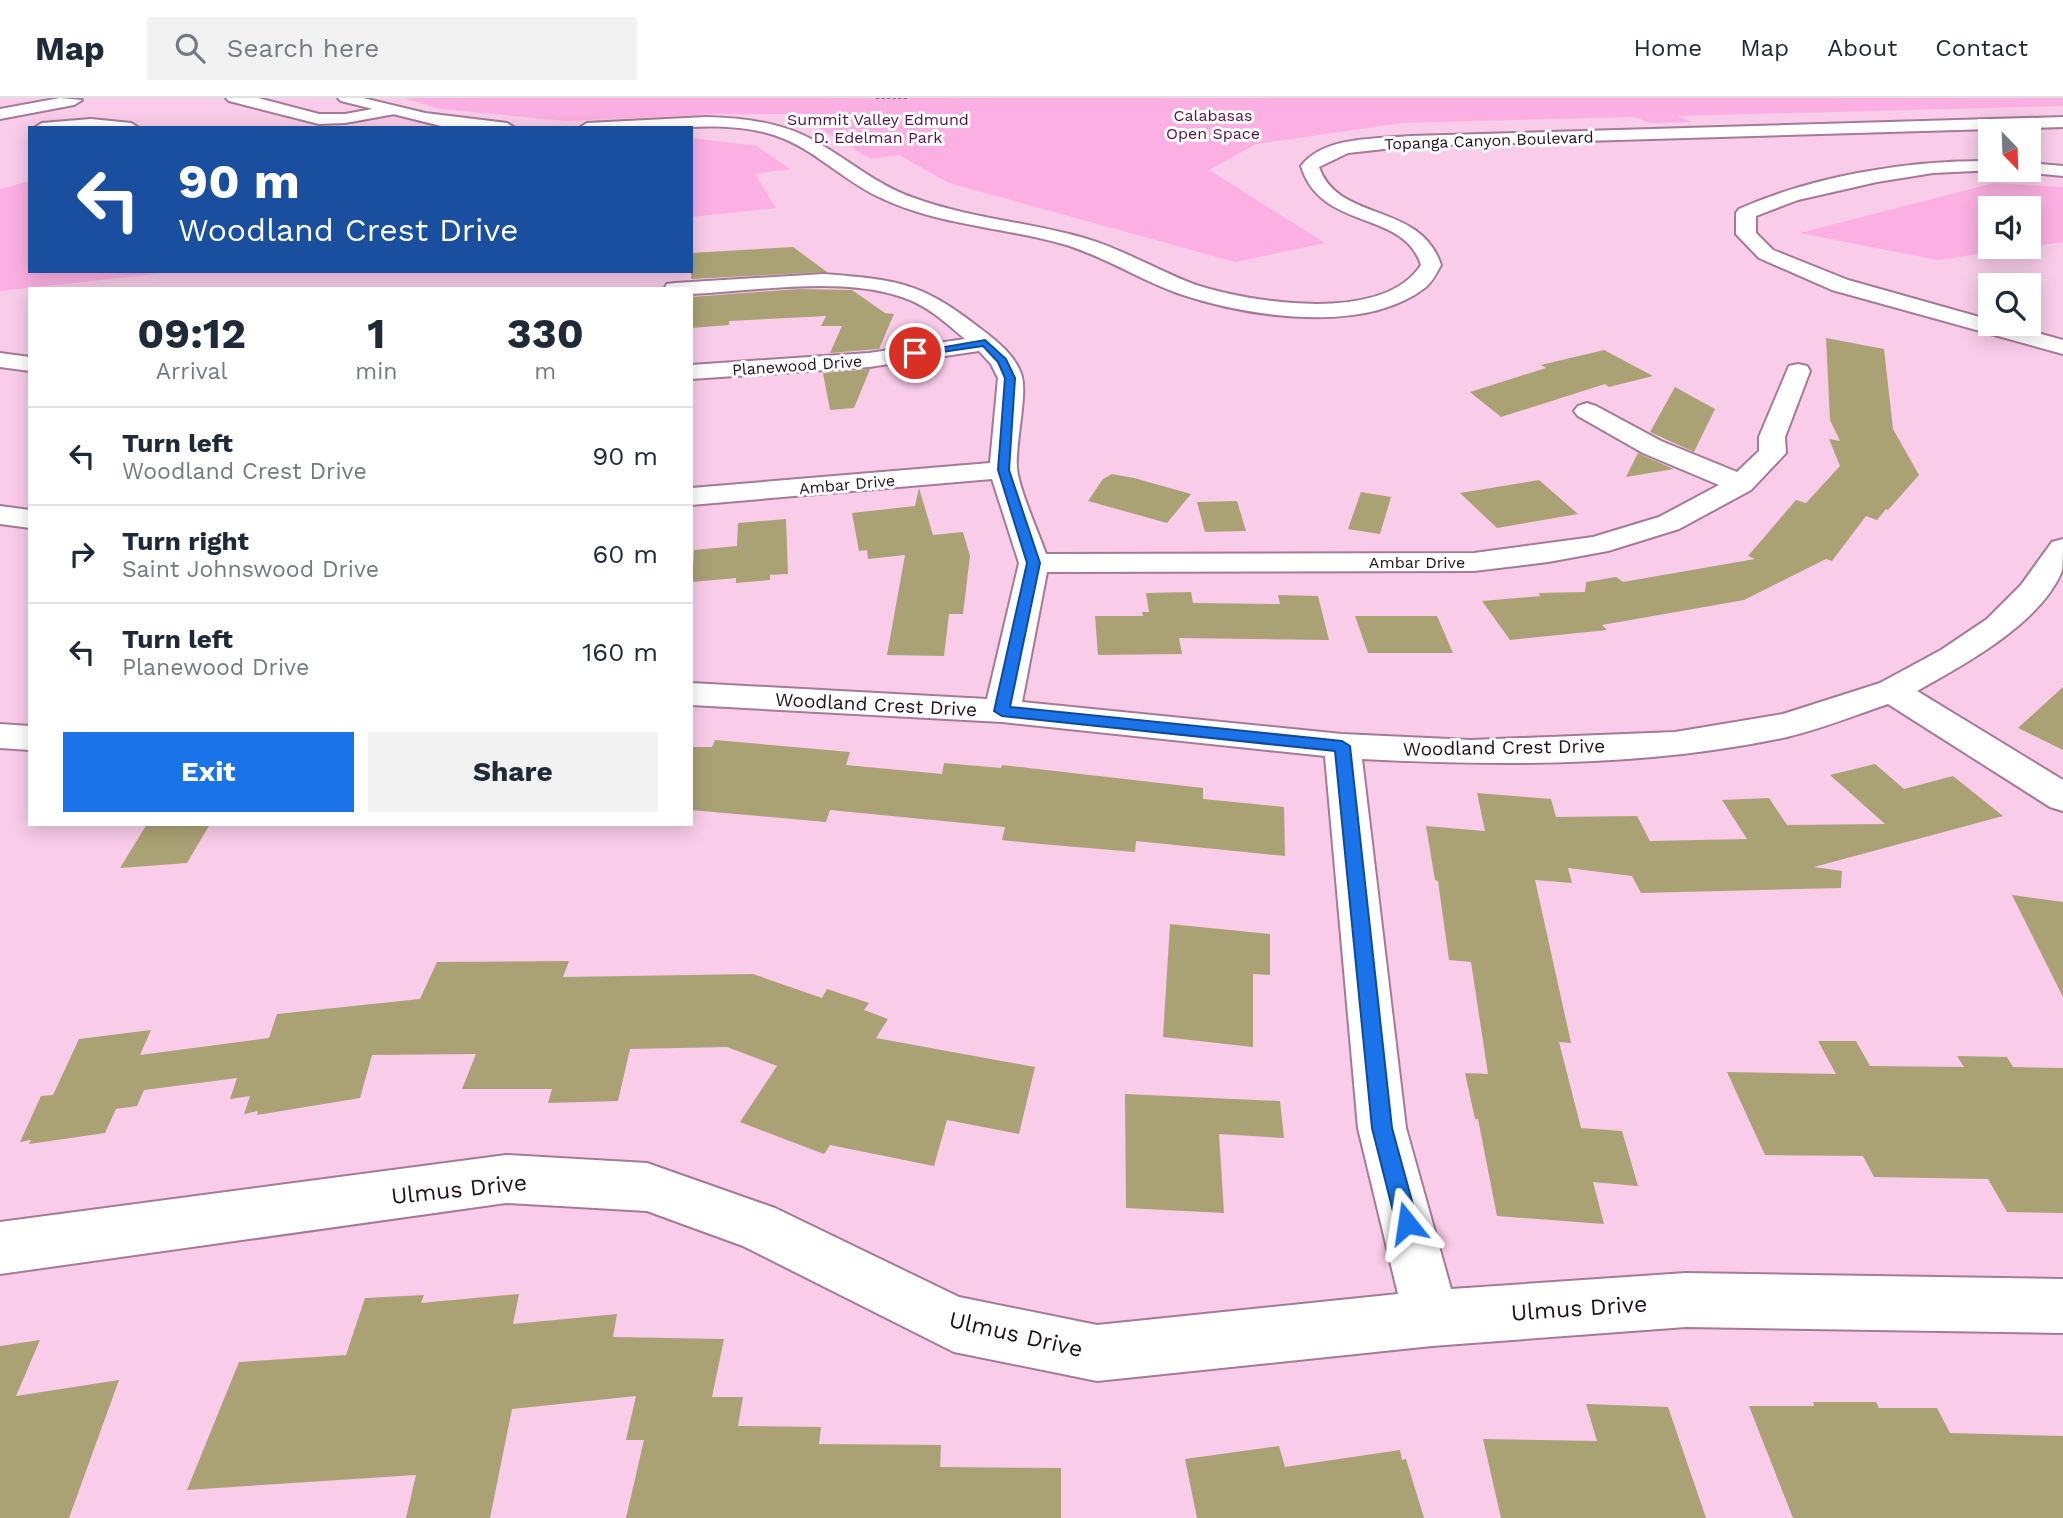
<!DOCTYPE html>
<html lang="en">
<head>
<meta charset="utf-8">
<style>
  body { margin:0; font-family:"Work Sans",sans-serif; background:#f2f2f3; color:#1f2937; height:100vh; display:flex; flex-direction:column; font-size:26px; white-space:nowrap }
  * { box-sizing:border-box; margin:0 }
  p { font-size:23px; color:#747a83 }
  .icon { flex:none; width:38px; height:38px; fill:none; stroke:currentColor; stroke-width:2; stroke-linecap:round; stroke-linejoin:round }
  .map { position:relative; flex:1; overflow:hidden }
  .sheet { position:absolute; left:28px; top:189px; width:665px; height:539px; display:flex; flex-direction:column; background:#fff; border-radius:0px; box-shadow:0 4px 18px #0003 }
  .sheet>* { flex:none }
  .banner { position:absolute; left:28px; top:28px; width:665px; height:147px; border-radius:0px; box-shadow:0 4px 18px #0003; background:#1a4fa0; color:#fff; overflow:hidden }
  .needle { width:46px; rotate:157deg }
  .buttons { position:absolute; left:1978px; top:21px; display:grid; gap:14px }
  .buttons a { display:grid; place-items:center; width:63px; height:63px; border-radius:0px; background:#fff; box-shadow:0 4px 18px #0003; font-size:35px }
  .pin { position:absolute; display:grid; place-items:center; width:60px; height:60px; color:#fff; margin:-30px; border:4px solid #fff; border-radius:50%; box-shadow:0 2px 7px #0007 }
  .me { position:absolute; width:77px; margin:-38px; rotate:345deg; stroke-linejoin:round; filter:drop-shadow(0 0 5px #0008) }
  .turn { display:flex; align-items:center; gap:24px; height:147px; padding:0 35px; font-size:32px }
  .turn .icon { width:91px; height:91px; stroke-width:2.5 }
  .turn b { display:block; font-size:49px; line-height:60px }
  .eta { display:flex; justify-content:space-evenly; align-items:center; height:119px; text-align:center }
  .eta b { font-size:42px; font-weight:700; line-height:49px }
  .button { display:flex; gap:14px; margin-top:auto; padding:14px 35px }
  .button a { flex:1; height:80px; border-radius:0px; background:#1a73e8; color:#fff; font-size:28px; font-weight:700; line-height:80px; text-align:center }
  .button a+a { background:#f2f2f3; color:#1f2937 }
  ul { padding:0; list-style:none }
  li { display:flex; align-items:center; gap:21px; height:98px; padding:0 35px; border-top:2px solid #e0e1e3 }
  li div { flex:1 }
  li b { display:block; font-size:26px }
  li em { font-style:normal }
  header { display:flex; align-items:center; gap:42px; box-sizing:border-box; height:98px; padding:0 35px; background:#fff; border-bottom:2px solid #e0e1e3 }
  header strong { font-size:33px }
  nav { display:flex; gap:38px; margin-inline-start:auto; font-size:24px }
  .search { width:490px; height:63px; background:#f2f2f3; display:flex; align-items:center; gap:18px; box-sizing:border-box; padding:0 24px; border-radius:0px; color:#747a83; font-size:26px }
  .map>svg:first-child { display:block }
</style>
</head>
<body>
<header>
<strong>Map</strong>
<div class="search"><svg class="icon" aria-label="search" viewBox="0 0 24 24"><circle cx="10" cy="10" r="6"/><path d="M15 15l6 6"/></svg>Search here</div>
<nav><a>Home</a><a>Map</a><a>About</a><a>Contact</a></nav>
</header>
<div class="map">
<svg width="2063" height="1420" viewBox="0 0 2063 1420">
  <rect width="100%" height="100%" fill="#f9cce9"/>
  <!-- green -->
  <g fill="#fcafe2">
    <polygon points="404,0 2063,0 2063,8 1677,18 1693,24 1651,25 1634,19 1402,25 1256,46 1209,72 1325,145 1235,164 949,85 899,57 871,61 807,23 784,16 718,16 568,23 439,11"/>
    <polygon points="691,40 757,48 790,71 755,76 776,110 691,119"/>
    <polygon points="30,83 30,173 182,173 0,193 0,91"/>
    <polygon points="1994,85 2063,89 2063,144 2028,149 2028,110 1990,110 1990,149 2028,149 1938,162 1800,135"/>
  </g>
  <!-- building -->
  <g fill="#aaa275">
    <polygon points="793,149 827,174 691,181 691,155"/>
    <polygon points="798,191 852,192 885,215 894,216 879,251 830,255 842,228 821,228 826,218 729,223 729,227 691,230 691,199"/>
    <polygon points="1826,240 1884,251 1893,331 1919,377 1888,412 1886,411 1877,422 1866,418 1832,463 1826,461 1744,502 1602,527 1607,532 1510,542 1482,503 1541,498 1538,495 1585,494 1586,484 1616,479 1623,484 1755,461 1748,458 1796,402 1806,405 1840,368 1829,341 1840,343 1830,322"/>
    <polygon points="1604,252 1653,278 1609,289 1605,286 1501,319 1470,294 1546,270 1541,267"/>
    <polygon points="870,271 854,310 830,312 823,275"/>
    <polygon points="1675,289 1715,311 1694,354 1650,334"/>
    <polygon points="1638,355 1642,357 1674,371 1626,379"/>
    <polygon points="1112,376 1134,380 1191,396 1167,425 1088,403 1103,381"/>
    <polygon points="1539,382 1578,416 1497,430 1460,395"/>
    <polygon points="919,390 933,437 963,434 970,458 963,516 949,516 944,558 887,557 905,457 868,461 867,452 859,453 852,415 915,408"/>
    <polygon points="1361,394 1391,399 1380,436 1348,431"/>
    <polygon points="1237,403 1246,433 1205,434 1197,404"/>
    <polygon points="786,421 788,476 770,477 770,482 736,485 736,480 692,484 694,452 737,448 738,425"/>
    <polygon points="1191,494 1193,505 1280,506 1278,497 1318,498 1329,542 1179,540 1182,556 1098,557 1095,518 1143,518 1142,514 1149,514 1146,495"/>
    <polygon points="1355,518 1437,518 1453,555 1368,555"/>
    <polygon points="2063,589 2063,652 2018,630"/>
    <polygon points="715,642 850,654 846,667 942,676 944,665 1001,670 1002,667 1203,690 1203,701 1284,709 1285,758 1136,743 1135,754 1041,746 1002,742 1005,729 830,712 826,724 691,712 691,649 712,649"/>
    <polygon points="1875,666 1904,691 1953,678 2003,718 1814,769 1842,773 1841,790 1641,795 1632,778 1568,770 1572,785 1535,782 1571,945 1559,944 1581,1030 1622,1033 1638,1088 1593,1084 1604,1126 1497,1118 1478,1021 1475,1021 1465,975 1488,976 1471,864 1449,862 1438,783 1435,782 1426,728 1485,733 1477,695 1551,701 1556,719 1637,718 1650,743 1747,741 1722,702 1769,700 1787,727 1885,726 1830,677"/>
    <polygon points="147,726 210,726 187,765 120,770"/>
    <polygon points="2012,797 2063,804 2063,899"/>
    <polygon points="1170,826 1270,836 1270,877 1253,876 1253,949 1163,939"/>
    <polygon points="569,863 563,879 753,876 822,900 827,891 869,905 864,912 888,921 876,940 1035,969 1019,1036 947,1022 934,1068 830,1047 824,1056 740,1024 777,968 727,949 630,951 618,1003 548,1005 552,991 462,991 476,956 372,957 360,1000 257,1017 258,1013 244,1016 250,998 230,1001 237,980 144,992 137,1008 116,1011 105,1035 29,1046 31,1042 20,1044 41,998 53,997 79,941 151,932 140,957 269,940 277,916 420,901 437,864"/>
    <polygon points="1818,943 1856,943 1870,968 1964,969 1957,958 2007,959 2013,969 2063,970 2063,1115 2007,1114 1988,1081 1874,1079 1863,1058 1765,1057 1727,974 1836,976"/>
    <polygon points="1125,996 1280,1003 1284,1040 1219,1036 1224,1115 1126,1110"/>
    <polygon points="519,1196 513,1226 617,1216 613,1239 724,1241 712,1299 743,1299 738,1328 821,1329 819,1346 941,1347 940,1369 1061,1370 1061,1420 626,1420 644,1342 626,1342 636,1298 512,1311 490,1420 406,1420 416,1377 187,1392 239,1264 346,1257 365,1200 424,1197 421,1205"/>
    <polygon points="40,1242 16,1298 119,1282 69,1420 0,1420 0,1248"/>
    <polygon points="1813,1304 1876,1304 1879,1310 1937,1310 1950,1335 2063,1338 2063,1420 1793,1420 1749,1308 1814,1308"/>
    <polygon points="1586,1306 1668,1309 1706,1420 1501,1420 1483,1341 1597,1343"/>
    <polygon points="1279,1348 1285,1369 1400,1352 1402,1362 1406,1361 1424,1420 1197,1420 1185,1361"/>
  </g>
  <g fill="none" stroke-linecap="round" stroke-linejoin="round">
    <!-- minor casing -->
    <g stroke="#a47b96" stroke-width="4">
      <g id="minor">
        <polygon points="60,0 82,2 74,7 0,21 0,11"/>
        <polygon points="226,0 258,0 319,16 345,16 389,8 397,13 395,16 345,25 319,26 229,3"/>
        <polygon points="91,21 131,25 139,30 34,30 42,25"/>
        <path d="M824,176c74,6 97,8 157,55 16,12 36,28 41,48 5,21 -7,67 -5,91 1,19 22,66 29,86l428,-1 119,-16 66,-20 60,-32 -76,-32 -65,-37 -4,-5 4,-5 9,-3 9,3 65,35 76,31 22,-21v-14l30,-71 9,-2 9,2 3,5 -25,66 1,16 -35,37 -72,39 -71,22 -60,11 -74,9 -427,1 -25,130 320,32 129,6 204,-8 108,-18 97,-31 61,-33 46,-31 34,-34 31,-43 11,-3c0,9 0,24 -1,32 -22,53 -97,93 -145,120l146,89v31l-13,-4 -162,-103c-33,11 -67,25 -101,33 -139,30 -284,29 -425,22l44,369 45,161 235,-16 377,6v54l-377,-6 -254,19 -335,35 -143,-29 -211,-106 -96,-35 -141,-8 -506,71v-52l506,-67 141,8 128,45 184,89 138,28 301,-31 -40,-166 -33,-372 -323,-34 -311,-17v-22l296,16 32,-136 -27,-84 -301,26v-17l299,-25 8,-85 -7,-14 -12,-13 -110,16 -178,12v-14l178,-12 96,-14c-19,-16 -38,-34 -63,-42 -62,-21 -146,-6 -211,-3v-5h-27l3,-5 8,-1z"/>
        <polygon points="0,255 30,259 30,273 0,269"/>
        <polygon points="0,408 30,412 30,430 0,426"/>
        <polygon points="0,626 30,628 30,652 0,650"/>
      </g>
    </g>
    <!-- major casing -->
    <g stroke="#a47b96" stroke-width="4">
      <g id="major">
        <polygon points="338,0 363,0 425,15 507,25 515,30 445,29 341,3"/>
        <path d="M706,19c37,1 74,5 107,23 35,19 63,45 101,58 54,20 114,24 170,40 39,11 74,33 112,47 56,18 187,39 225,-20 -17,-56 -100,-33 -120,-99 23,-30 76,-27 110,-30l652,-19v10l-652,19 -63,7 -29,14c19,56 101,34 122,98 -4,7 -8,16 -15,22 -61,48 -177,30 -246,7 -40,-14 -76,-38 -117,-50 -60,-17 -127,-19 -184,-47 -37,-17 -65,-49 -105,-62 -35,-11 -74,-9 -110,-7 -28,1 -57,0 -85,0l8,-5z"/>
        <path d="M1990,63v9h6l-63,3 -56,9 -79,18 -42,16v17l17,17 75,30 142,40v4h15l58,16v14l-231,-64 -73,-32 -23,-24v-21l3,-4c74,-33 170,-49 251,-48z"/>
        <polygon points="2028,65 2063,68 2063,78 2022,74 2020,72 2028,72"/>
      </g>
    </g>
    <!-- path -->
    <polyline stroke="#907185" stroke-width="2" stroke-dasharray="3.5 2" stroke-linecap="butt" points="876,0 909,0"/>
    <!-- minor -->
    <use href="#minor" fill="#fff" fill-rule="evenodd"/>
    <!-- major -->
    <use href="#major" fill="#fff" fill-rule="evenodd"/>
  </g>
  <!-- route -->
  <polygon fill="#1a73e8" stroke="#114b97" stroke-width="2" points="985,242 1006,261 1015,280 1009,372 1040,465 1010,609 1342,643 1350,648 1392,1030 1418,1125 1415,1133 1407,1136 1399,1133 1396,1125 1372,1030 1335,653 1002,618 994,613 1027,465 998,372 1005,280 998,264 983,248 915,258 910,255"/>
  <g text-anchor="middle" stroke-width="6" stroke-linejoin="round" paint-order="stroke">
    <!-- far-park labels -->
    <g font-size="16" fill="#571346" stroke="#fdfdfd">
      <text x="1213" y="23">Calabasas<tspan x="1213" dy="18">Open Space</tspan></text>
      <text x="878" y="27">Summit Valley Edmund<tspan x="878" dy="18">D. Edelman Park</tspan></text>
    </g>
    <!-- far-street labels -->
    <g font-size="16" fill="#21111c" stroke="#fdfdfd">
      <text transform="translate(1489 42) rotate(-2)" y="6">Topanga Canyon Boulevard</text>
      <text transform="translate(797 267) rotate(-4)" y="6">Planewood Drive</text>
      <text transform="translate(847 386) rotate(-5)" y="6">Ambar Drive</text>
      <text x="1417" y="470">Ambar Drive</text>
    </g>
    <!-- street labels -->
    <g font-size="19" fill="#21111c" stroke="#fdfdfd">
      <text transform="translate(876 606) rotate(3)" y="7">Woodland Crest Drive</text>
      <text transform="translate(1504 649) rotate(-1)" y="7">Woodland Crest Drive</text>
    </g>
    <!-- near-street labels -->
    <g font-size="23" fill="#21111c" stroke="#fdfdfd">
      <text transform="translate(459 1091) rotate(-6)" y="8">Ulmus Drive</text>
      <text transform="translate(1579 1210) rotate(-4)" y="8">Ulmus Drive</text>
      <text transform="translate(1016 1236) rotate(13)" y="8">Ulmus Drive</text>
    </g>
  </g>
</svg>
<div class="buttons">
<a><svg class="needle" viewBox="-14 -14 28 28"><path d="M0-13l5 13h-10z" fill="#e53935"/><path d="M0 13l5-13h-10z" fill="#747a83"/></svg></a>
<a><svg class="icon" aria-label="sound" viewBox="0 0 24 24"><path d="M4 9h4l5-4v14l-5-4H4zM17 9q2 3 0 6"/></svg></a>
<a><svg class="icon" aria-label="search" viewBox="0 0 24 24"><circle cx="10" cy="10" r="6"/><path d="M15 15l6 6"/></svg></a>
</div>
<div class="pin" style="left:915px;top:255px;background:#d93025"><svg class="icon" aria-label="arrive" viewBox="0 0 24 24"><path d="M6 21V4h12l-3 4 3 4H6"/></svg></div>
<svg class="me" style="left:1407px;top:1125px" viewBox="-20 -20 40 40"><path d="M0-17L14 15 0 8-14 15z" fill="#1a73e8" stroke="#fff" stroke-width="4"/></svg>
<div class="banner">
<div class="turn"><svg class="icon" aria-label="left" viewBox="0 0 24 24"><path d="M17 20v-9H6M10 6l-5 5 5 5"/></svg><div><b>90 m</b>Woodland Crest Drive</div></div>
</div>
<section class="sheet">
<div class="eta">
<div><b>09:12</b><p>Arrival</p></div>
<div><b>1</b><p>min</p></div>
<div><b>330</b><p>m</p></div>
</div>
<ul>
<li><svg class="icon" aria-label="left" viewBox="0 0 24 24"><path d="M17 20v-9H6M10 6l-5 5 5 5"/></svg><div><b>Turn left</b><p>Woodland Crest Drive</p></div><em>90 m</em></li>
<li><svg class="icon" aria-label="right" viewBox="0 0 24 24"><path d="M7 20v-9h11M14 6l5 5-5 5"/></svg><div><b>Turn right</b><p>Saint Johnswood Drive</p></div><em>60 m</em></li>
<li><svg class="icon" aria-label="left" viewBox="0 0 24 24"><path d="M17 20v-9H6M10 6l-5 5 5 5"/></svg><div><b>Turn left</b><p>Planewood Drive</p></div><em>160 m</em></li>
</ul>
<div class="button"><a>Exit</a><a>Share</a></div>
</section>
</div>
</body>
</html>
